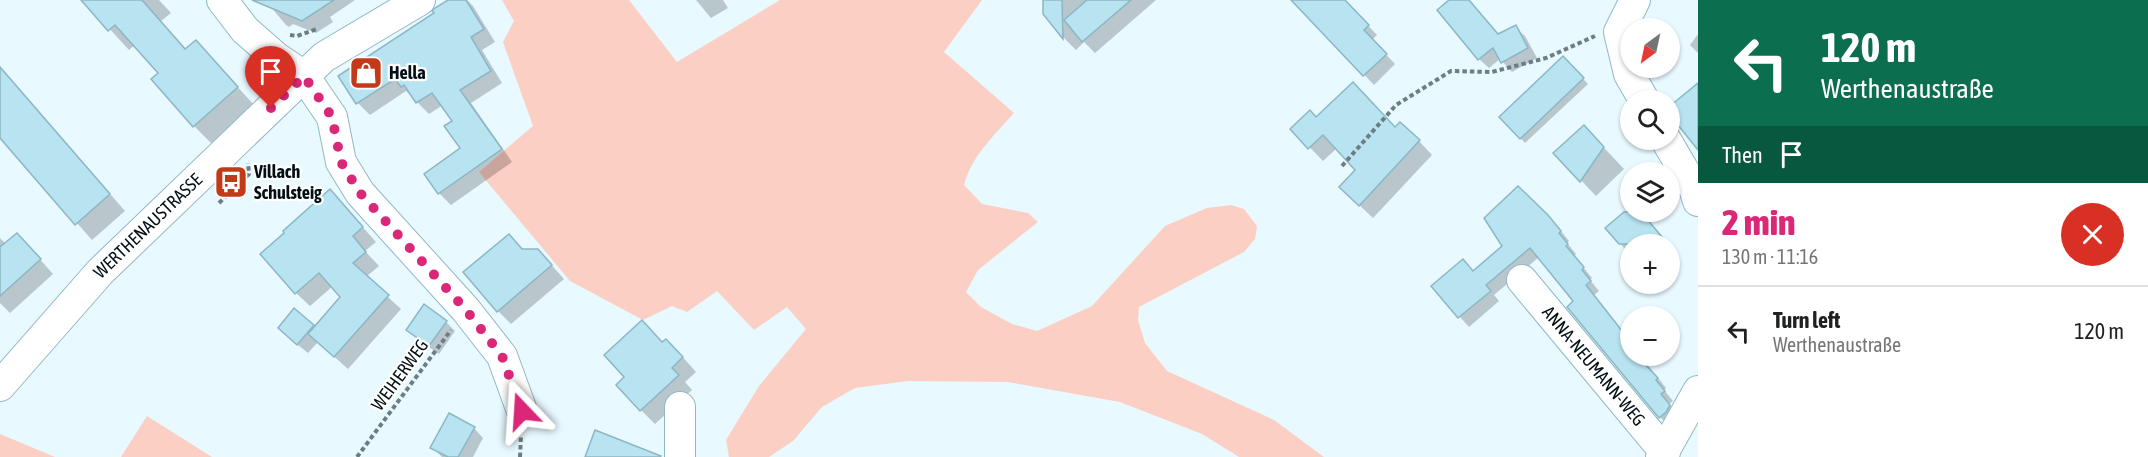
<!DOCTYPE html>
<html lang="en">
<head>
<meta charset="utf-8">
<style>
  body { margin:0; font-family:"Asap Condensed",sans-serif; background:#f2f2f2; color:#202124; height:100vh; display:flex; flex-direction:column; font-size:22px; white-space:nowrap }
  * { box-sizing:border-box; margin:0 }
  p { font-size:20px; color:#757577 }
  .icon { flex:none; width:33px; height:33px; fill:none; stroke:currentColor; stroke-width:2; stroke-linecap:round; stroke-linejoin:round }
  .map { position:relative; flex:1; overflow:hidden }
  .side { display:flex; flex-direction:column; background:#fff; width:450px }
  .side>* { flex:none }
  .banner { background:#0b6e4f; color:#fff; overflow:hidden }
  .needle { width:39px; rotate:213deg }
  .tools { position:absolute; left:1620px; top:18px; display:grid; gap:12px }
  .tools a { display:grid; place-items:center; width:60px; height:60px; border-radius:50%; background:#fff; box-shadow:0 2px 4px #0004; font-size:30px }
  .pin { position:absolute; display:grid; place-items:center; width:51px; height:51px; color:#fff; margin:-62px -26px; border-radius:50% 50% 50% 0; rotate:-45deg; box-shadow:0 0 6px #0007 }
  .pin .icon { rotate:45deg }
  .me { position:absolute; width:66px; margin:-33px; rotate:340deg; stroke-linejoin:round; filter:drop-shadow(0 0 4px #0008) }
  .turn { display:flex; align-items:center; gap:21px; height:126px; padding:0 24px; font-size:27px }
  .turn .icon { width:78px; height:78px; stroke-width:2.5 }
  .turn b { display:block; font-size:42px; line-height:51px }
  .then { display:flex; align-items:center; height:57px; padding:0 24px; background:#0003; gap:12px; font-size:22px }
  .round { display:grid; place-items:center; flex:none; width:63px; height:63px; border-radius:32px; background:#f2f2f2 }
  .summary { display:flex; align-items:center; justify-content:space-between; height:102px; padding:0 24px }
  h1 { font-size:36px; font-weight:800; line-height:45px; color:#db2777 }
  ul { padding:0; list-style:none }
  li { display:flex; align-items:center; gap:18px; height:90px; padding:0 24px; border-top:2px solid #e0e0e0 }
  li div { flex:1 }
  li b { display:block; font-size:22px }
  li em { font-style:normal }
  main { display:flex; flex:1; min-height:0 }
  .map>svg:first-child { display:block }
</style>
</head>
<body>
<main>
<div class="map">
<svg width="1698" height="457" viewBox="0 0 1698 457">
  <rect width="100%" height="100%" fill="#e8f9ff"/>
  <!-- green -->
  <g fill="#fccfc4">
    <path d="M502,0h127l48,62 103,-62h202l-38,52 70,61c-20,23 -42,42 -50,72l18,19 46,9 10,9 -60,48 -12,22 15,15 31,17 25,7 55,-25 73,-80 42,-18 24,-3 13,4 13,17 -2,13 -11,13 -105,55 -1,13 7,23 22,28 107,49 50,37h-85l-37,-23 -82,-32 -112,-20 -100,-1 -53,7 -33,19 -29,34 -24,16h-40l-3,-17 33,-54 47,-57 -19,-22 -33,23 -37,-39 -30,21 -15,-6 -29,14 -73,-39 -91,-109 54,-46 -30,-84 11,-21z"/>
    <polygon points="147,416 212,457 121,457"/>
    <polygon points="0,434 55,457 0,457"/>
  </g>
  <!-- shadow -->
  <g fill="#0003">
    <polygon points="83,0 159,0 171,13 161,21 187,50 196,42 257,108 214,146 194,126 160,74 135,45 129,50"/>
    <polygon points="265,0 355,0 330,17 333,22 316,33 293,24 289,27 286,25"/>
    <polygon points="451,0 467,0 473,6 495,42 482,50 502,83 471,103 512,162 451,205 439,193 462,149 454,121 443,105 429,114 406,91 370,115 358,103 340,77 436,14"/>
    <polygon points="696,0 723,0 728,8 711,18"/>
    <polygon points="1045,0 1156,0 1095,53 1084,42 1076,50 1064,38 1044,14"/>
    <polygon points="1295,0 1344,0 1377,35 1372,40 1395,64 1374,85 1294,1"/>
    <polygon points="1451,0 1468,0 1498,35 1515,27 1525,36 1537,58 1512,72 1500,59 1489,68 1479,59"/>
    <polygon points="1698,34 1698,53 1690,45"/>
    <polygon points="1563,58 1588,84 1525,143 1501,117"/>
    <polygon points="0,68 125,211 92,240 0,136"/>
    <polygon points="1317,118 1395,129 1419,141 1432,155 1373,218 1355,201 1358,170 1337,148 1323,161 1292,129"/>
    <polygon points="1593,136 1624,169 1596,196 1555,153"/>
    <polygon points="1518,188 1557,226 1569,241 1567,243 1576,254 1574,256 1592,278 1590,280 1599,291 1594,295 1630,342 1630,356 1641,356 1666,388 1664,390 1673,401 1669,404 1679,416 1669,426 1660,417 1575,301 1539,257 1494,295 1499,301 1469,327 1433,287 1474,272 1504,247"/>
    <polygon points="343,205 376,242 365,251 379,266 366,277 401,309 348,369 318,342 308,353 289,338 294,311 315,328 342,297 333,286 310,306 296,293"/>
    <polygon points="1639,212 1649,221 1668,244 1630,244 1630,255 1607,228 1630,219"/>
    <polygon points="509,236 524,250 538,250 564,279 511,324 498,311"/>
    <polygon points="0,238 6,244 30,248 53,274 10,313 0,303"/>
    <polygon points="446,322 455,331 439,354 417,339 408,330"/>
    <polygon points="680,354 696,372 685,382 692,390 655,424 641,410"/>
    <polygon points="474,428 483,438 473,457 442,457 432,447"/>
  </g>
  <!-- building -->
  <g fill="#b8e4f2" stroke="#8cb6c4" stroke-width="1.5">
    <polygon points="81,0 142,0 185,49 196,40 238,87 193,127 151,79 158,73 115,25 108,31"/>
    <polygon points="252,0 334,0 302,21"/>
    <polygon points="448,0 466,0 484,29 471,37 491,71 460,90 502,149 438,194 424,174 460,148 444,126 452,121 432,93 416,103 404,85 401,87 395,79 356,104 338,76 434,13 432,11 435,8"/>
    <polygon points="1043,0 1062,0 1063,39 1043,14"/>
    <polygon points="1087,0 1131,0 1082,42 1064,20"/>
    <polygon points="1291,0 1345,0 1369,25 1364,30 1387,54 1363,76"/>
    <polygon points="1449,0 1469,0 1498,34 1516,25 1528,48 1501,63 1493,48 1478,60 1437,10"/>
    <polygon points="1563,56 1584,78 1520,139 1499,117"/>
    <polygon points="0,67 110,194 75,225 0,138"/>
    <polygon points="1353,82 1395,127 1400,122 1420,140 1359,206 1339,187 1355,170 1323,135 1308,149 1290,129 1310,110 1316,117"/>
    <polygon points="1698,83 1698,150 1670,115 1670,106"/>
    <polygon points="1584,125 1604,147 1580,182 1553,153"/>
    <polygon points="1518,186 1548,215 1561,231 1559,233 1568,244 1566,246 1584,267 1582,270 1591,281 1586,285 1630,341 1630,356 1637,356 1658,378 1656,380 1665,391 1661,394 1670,405 1666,412 1659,418 1567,307 1573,301 1530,248 1486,285 1491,291 1458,318 1431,286 1463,259 1473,271 1502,246 1484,218"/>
    <polygon points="330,189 363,227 353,236 366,252 353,263 389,295 334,357 308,334 340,297 319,273 295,294 260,254 284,233 283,231"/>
    <polygon points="1624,212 1641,212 1662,237 1653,244 1619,244 1605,228"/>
    <polygon points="17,233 41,259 0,296 0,247"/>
    <polygon points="509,234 522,249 538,249 552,265 497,312 463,272"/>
    <polygon points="424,304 447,321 429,346 406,330"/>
    <polygon points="294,308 314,325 297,345 278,328"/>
    <polygon points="642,320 662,342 666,339 683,357 672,368 679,375 640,411 616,385 624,377 604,355"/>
    <polygon points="449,413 475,427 458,457 448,457 430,448"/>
    <polygon points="595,430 661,456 660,457 585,457"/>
  </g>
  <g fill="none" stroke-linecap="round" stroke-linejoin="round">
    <!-- minor casing -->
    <g stroke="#8fb9c7" stroke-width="32">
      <g id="minor">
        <polyline points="222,0 245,30 277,58 304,76 332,117 341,162 360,193 466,310 502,356 522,411"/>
        <polyline points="1635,0 1619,32 1629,74 1644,100"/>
        <polyline points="1666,140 1694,188 1698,201"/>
        <path id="s1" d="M1522,280l143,172"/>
        <path id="s2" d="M0,386l100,-114 204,-196 20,-19 96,-57"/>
        <polyline points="680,457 680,407"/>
        <polyline points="1661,457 1698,391"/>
      </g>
    </g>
    <!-- path -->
    <g stroke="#6e7d83" stroke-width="4" stroke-dasharray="4.5 3" stroke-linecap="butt">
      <polyline points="290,35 297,36 317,29"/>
      <polyline points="248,69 254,86 251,89"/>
      <polyline points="1342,166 1396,105 1451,71 1492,72 1546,58 1595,36"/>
      <polyline points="219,203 249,174 248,163"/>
      <polyline points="357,457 451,330"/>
      <polyline points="520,457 521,436"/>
    </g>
    <!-- minor -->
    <use href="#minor" stroke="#fff" stroke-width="30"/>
  </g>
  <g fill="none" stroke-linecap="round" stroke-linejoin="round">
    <!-- route -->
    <polyline stroke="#db2777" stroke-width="10" stroke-dasharray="0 18" points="271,108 304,76 332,117 341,162 360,193 466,310 502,356 522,411"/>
  </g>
  <!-- icons -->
  <defs>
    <g id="shop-square" transform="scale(1.725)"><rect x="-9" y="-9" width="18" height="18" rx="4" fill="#c33919" stroke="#fff"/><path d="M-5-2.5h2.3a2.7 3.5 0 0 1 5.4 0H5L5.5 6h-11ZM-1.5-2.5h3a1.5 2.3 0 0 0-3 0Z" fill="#fff"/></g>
    <g id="bus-square" transform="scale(1.725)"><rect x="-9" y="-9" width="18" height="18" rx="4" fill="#c33919" stroke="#fff"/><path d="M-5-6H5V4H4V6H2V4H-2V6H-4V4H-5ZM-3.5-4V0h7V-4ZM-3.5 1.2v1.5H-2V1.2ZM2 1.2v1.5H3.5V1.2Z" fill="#fff"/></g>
  </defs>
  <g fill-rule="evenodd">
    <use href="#shop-square" x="366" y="73"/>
    <use href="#bus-square" x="231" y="182"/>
  </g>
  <g text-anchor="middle" stroke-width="4.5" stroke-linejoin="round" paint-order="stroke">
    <!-- poi labels -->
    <g font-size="18" font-weight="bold" fill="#020f14" stroke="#fff" text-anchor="start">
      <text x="389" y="79">Hella</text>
      <text x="254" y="178">Villach<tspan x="254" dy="21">Schulsteig</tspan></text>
    </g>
    <!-- street labels -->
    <g font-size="18" fill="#020f14" stroke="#fff">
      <text dy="6" stroke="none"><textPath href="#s2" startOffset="218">WERTHENAUSTRASSE</textPath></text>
      <text dy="6" stroke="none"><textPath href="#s1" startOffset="112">ANNA-NEUMANN-WEG</textPath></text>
      <text transform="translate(400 375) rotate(-54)" y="6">WEIHERWEG</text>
    </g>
  </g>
</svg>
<div class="tools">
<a><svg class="needle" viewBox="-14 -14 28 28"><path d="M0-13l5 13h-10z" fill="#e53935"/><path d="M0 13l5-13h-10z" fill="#757577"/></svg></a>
<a><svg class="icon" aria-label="search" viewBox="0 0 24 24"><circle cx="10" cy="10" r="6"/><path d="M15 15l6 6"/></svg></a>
<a><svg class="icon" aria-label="layers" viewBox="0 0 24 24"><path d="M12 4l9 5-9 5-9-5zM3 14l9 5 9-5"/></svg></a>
<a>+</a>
<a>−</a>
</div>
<div class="pin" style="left:271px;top:108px;background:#d93025"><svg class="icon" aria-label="arrive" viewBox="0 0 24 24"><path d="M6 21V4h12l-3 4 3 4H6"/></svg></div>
<svg class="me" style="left:522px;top:411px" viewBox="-20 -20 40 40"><path d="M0-17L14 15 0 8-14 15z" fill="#db2777" stroke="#fff" stroke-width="4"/></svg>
</div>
<section class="side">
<div class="banner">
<div class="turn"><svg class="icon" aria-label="left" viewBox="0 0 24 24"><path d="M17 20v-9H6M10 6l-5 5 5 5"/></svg><div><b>120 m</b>Werthenaustraße</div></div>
<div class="then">Then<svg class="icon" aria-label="arrive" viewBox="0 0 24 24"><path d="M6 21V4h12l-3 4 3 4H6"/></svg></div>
</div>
<div class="summary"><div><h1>2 min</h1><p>130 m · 11:16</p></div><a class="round" style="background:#d93025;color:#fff"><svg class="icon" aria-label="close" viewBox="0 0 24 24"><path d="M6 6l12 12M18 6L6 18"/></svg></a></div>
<ul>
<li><svg class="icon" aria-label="left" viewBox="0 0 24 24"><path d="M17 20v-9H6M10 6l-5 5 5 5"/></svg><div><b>Turn left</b><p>Werthenaustraße</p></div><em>120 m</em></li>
</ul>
</section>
</main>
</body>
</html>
